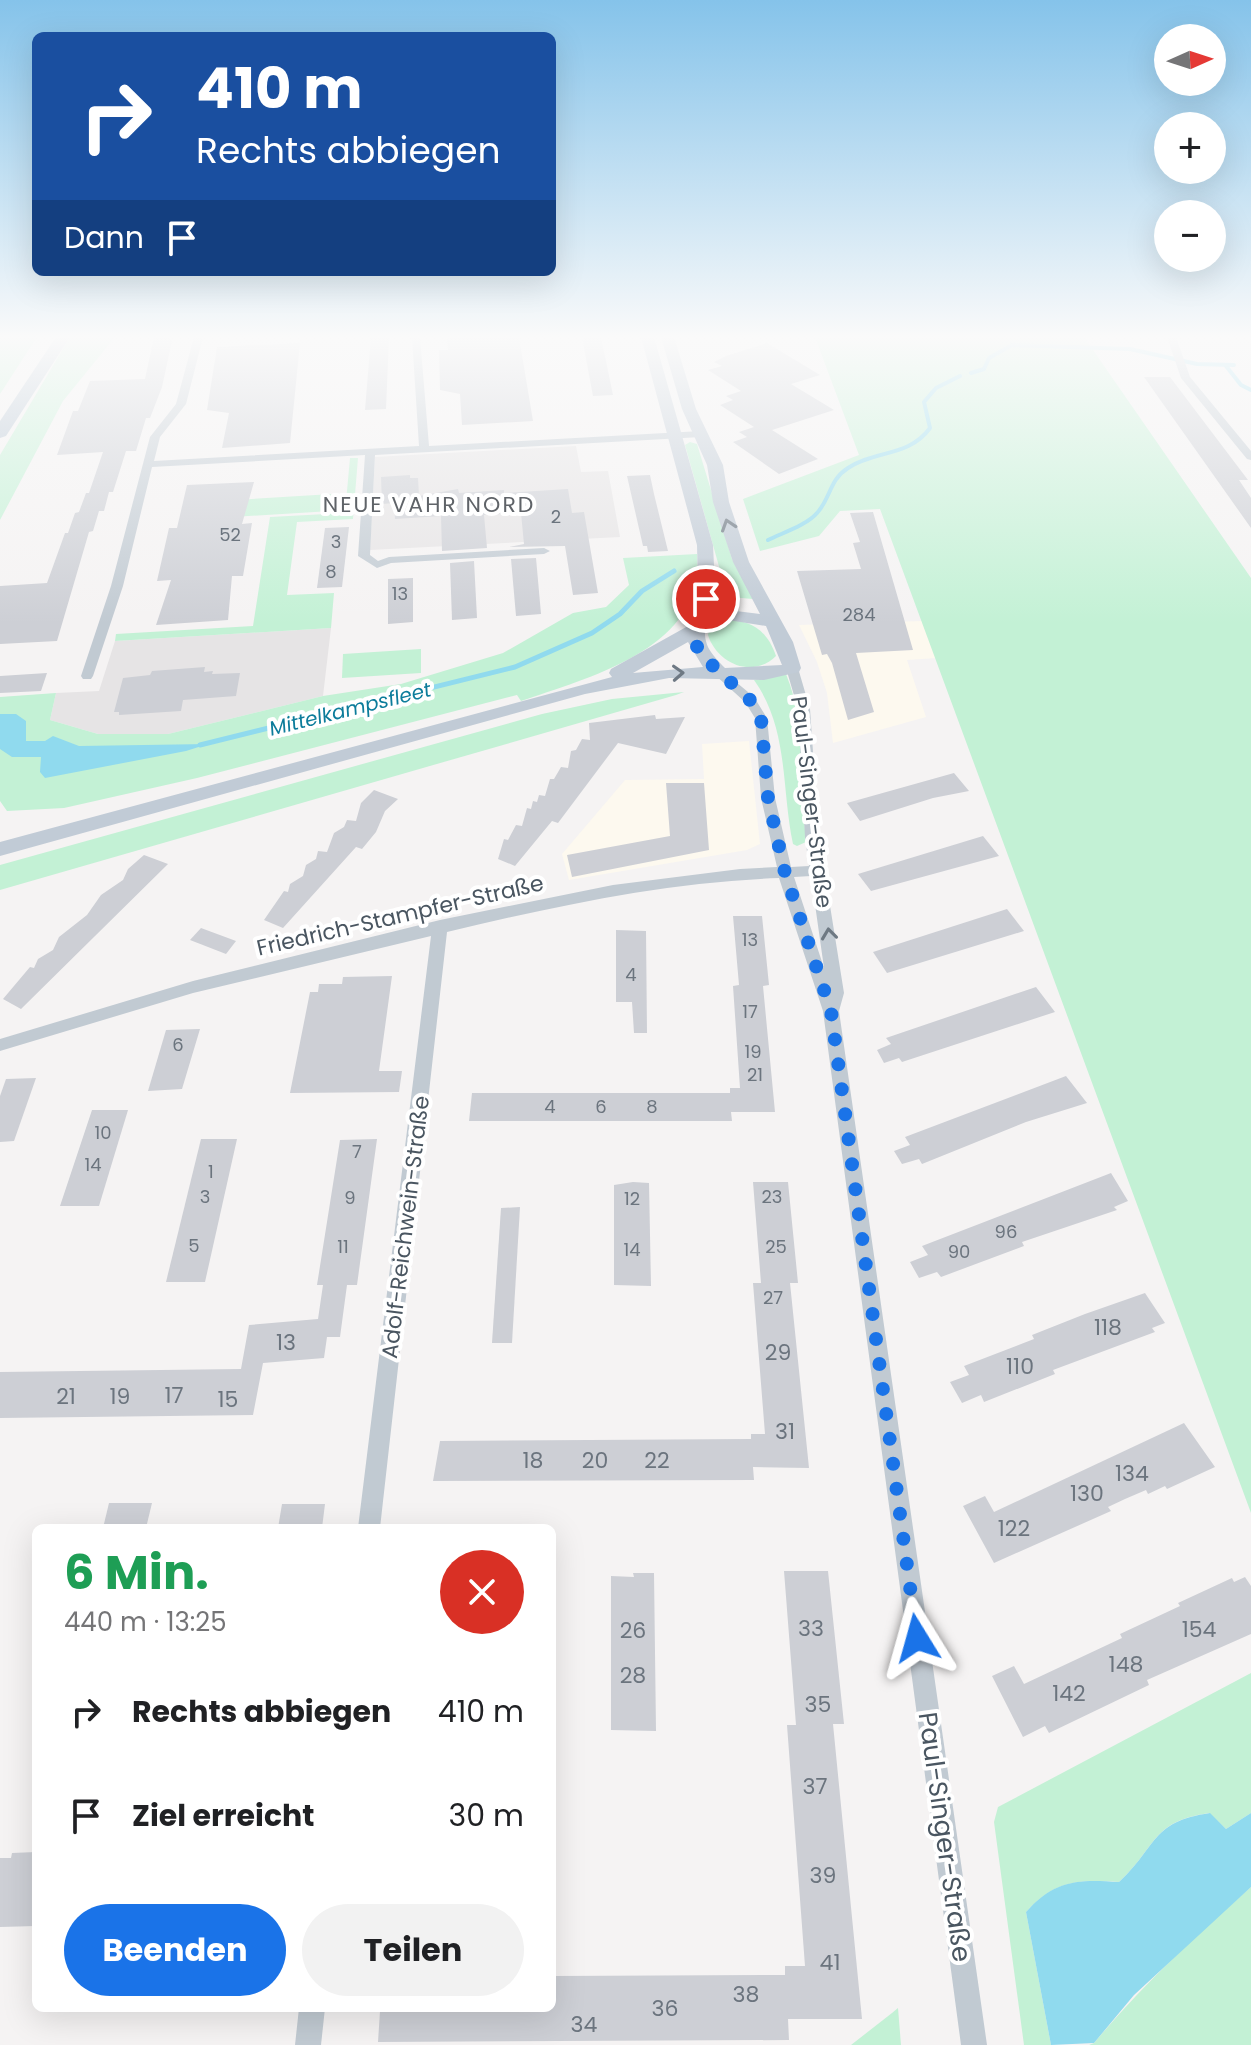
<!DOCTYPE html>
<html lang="de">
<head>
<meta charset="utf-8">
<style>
  body { margin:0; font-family:Poppins,sans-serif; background:#f2f2f2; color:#202124; height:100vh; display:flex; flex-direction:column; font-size:30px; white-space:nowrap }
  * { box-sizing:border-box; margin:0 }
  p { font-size:26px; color:#757577 }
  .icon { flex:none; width:44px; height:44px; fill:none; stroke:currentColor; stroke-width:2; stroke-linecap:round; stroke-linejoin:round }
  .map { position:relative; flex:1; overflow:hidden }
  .panel { position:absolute; left:32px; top:1524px; width:524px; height:488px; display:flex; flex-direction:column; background:#fff; border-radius:12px; box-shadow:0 8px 32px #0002 }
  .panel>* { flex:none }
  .banner { position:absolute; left:32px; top:32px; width:524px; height:244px; border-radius:12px; box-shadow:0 8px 32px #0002; background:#1a4fa0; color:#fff; overflow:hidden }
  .needle { width:52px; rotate:87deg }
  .fabs { position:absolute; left:1154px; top:24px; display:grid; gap:16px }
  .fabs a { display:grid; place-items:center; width:72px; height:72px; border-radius:50%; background:#fff; box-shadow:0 8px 32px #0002; font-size:40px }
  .pin { position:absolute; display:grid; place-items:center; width:68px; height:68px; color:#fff; margin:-34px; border:4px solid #fff; border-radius:50%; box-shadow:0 2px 8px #0007 }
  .me { position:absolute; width:88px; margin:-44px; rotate:352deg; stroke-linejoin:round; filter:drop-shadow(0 0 6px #0008) }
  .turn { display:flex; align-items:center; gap:28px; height:168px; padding:0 32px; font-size:36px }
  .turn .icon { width:104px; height:104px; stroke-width:2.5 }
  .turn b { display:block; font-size:56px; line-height:68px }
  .then { display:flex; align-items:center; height:76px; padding:0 32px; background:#0003; gap:16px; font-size:30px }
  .round { display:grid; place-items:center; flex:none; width:84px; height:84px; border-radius:42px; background:#f2f2f2 }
  .overview { display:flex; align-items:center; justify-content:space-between; height:136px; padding:0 32px }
  h1 { font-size:48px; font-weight:700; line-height:60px; color:#1e9e55 }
  .primary-button { display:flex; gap:16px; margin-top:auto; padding:16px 32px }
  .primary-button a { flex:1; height:92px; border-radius:48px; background:#1a73e8; color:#fff; font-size:32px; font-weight:700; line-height:92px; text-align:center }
  .primary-button a+a { background:#f2f2f2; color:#202124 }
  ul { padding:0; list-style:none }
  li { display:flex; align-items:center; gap:24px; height:104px; padding:0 32px }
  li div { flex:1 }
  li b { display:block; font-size:30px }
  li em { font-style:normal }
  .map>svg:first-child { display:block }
</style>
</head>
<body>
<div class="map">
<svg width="1251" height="2045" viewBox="0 0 1251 2045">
  <rect width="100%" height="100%" fill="#f5f3f3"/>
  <!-- commercial -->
  <g fill="#fdf9ef">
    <polygon points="922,621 937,658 907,660 926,717 833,743 827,693 817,662 799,625"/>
    <polygon points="749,741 760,844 747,850 569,880 562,854 625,780 704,779 702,744"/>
  </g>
  <!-- education -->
  <g fill="#e6e4e5">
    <polygon points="576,446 581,472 608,471 620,537 370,550 375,457"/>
    <polygon points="331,628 323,696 168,734 98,734 50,720 56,693 99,691 115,641"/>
  </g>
  <!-- green -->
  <g fill="#c3f1d5">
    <polygon points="0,337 37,337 0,394"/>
    <polygon points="70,337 115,337 63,401 0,520 0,455"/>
    <polygon points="815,337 1084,337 1251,578 1251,1513 880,509 840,511 819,536 760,551 743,499 859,455"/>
    <polygon points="690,442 697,444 732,559 753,599 717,596 720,570 685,445"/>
    <polygon points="350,458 358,458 353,519 297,522 287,595 334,593 331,628 115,641 116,634 253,626 270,517 345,513"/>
    <polygon points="332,494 331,511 232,517 235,500"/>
    <path d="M697,554c9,94 -107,123 -176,147l-4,-6 -320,83 -133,30 -57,3 -7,-10v-104l56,-4 -6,27 48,14h70l155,-38 78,-12 102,-31 70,-40 33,-6 23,-22 -6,-27z"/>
    <path d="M718,620c29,-2 48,7 58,36 -23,23 -59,8 -68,-21l2,-9z"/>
    <polygon points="421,649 421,673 342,678 343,654"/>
    <path d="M786,674c22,54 14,111 20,168l-9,4 -4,-2c-12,-57 -4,-115 -39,-164z"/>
    <polygon points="684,692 676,695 0,890 0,865 542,714 612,699"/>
    <path d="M1251,1673v140l-25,16 -17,-16c-59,9 -51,33 -90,69 -41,-3 -65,-1 -93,30l25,133h-27l-30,-223 4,-15z"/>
    <path d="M1251,1887v158h-162l5,-2c48,-57 101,-107 157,-156z"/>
    <polygon points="898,2008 901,2045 851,2045 892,2013"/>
  </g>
  <!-- water -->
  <g fill="#90daee">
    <polygon points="0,714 16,714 26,721 26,741 45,741 53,736 79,746 208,744 186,751 45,778 40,772 41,757 12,757 0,749"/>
    <path d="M1210,1813l16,16 25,-16v74l-117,108 -40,48 -43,2 -25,-133c28,-32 52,-33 93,-30 39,-36 31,-60 91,-69z"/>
  </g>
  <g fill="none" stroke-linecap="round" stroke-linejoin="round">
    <!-- stream-far1 -->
    <g stroke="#90daee" stroke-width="4">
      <polyline points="1226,366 1241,385 1251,390"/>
      <polyline points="971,373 984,369 989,358 1012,345 1130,349 1197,364 1234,365"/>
      <path d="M768,540c14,-7 39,-15 49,-27 14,-15 12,-33 31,-45 27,-18 61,-11 82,-40l-6,-26 12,-14 24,-12"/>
    </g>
    <!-- stream -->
    <polyline stroke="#90daee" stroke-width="5" points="200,745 515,667 592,633 620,614 642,591 674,571"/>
  </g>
  <!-- building -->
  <g fill="#cdcfd5">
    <polygon points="154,337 170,337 172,341 162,387 150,418 146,418 136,451 126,451 113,492 109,492 104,511 99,511 93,531 89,532 57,641 0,644 0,586 47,583 65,533 68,533 75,513 79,512 86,493 89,493 103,452 57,455 73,411 78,411 90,381 145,379"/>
    <polygon points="371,337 389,337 386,409 365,410"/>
    <polygon points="447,337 519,337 533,421 462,425 460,394 440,390 439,350 448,350"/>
    <polygon points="582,337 601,337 613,395 593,396"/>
    <polygon points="300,343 290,443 222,448 229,413 207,410 217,347"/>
    <polygon points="767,343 820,375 791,384 834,410 772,430 818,459 779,474 733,442 747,437 739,432 754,427 720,405 733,400 726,396 741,391 708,370 722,366 714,362 726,356"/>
    <polygon points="1144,377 1170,377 1248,480 1239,480 1251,498 1251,528"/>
    <polygon points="410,475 410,478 418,478 419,496 458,489 459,493 504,490 504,493 568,489 572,513 584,512 598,593 573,595 565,546 509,547 524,544 521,513 484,515 487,548 442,551 441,516 395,519 394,503 382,504 381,477"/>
    <polygon points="650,475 654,494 668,551 648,552 647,546 643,546 627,476"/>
    <polygon points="254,482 242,524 252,523 243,576 232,576 228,620 156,625 171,580 157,581 169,528 177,528 187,485"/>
    <polygon points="873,512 913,650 856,653 874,712 848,720 832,663 827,654 822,655 797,571 861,569 853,543 860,542 850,513"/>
    <polygon points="349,527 342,587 317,588 325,528"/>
    <polygon points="536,558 541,614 516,616 511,559"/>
    <polygon points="474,561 477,618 452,620 450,563"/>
    <polygon points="413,578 413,622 388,624 388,579"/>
    <polygon points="205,667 204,672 213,671 212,674 240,673 236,696 183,700 181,711 119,715 119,712 114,712 123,678 150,675 152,671"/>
    <polygon points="47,673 41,691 0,693 0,676"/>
    <polygon points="655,715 656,719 685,717 666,754 618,743 558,823 552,821 515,866 498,859 504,839 508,840 516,825 522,826 527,808 531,809 533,801 537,802 539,795 545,796 550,779 554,779 561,767 568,768 571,751 576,750 582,739 590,740 589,723"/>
    <polygon points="954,773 969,791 933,798 860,821 847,803"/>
    <polygon points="666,783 704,783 709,850 572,877 567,855 670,836"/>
    <polygon points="374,790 398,799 385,811 376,832 362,849 356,847 283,928 264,920 284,891 288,892 290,884 303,876 306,865 316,859 318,851 327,852 334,833 344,827 347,820 356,821 361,803"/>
    <polygon points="983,836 999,856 871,891 858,874"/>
    <polygon points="144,855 168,864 21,1009 3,999 30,967 34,968 38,959 53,950 59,937 87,915 101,895 123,880 128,869"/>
    <polygon points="1007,909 1024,931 887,973 873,952"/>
    <polygon points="733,916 762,916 769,985 763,986 775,1112 731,1112 732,1121 469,1121 472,1093 730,1093 730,1088 740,1088 733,986 739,985"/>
    <polygon points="201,928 236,941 226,954 190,940"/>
    <polygon points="616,930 646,931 647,1033 634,1033 632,1002 616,1002"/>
    <polygon points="392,976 379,1071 402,1071 399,1092 290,1093 310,992 318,992 319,984 342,984 343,977"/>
    <polygon points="1036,987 1055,1012 902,1062 899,1058 884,1063 877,1050 891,1044 886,1038"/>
    <polygon points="200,1029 182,1089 148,1091 166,1030"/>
    <polygon points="1066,1076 1087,1103 1026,1122 922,1164 919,1159 902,1164 894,1151 910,1145 905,1137"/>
    <polygon points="36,1078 14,1141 0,1142 0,1096 6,1079"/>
    <polygon points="92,1110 128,1110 99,1206 60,1206"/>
    <polygon points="201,1139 237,1139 205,1282 166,1282"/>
    <polygon points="377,1139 357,1285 347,1285 340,1337 327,1337 324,1358 263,1363 253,1415 0,1418 0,1372 241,1369 249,1325 318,1319 323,1285 317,1285 340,1140"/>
    <polygon points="1111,1173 1128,1201 1114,1207 1117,1210 1022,1242 1024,1246 941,1277 937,1272 919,1278 910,1262 928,1255 922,1246"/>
    <polygon points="633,1182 649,1183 651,1286 614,1285 614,1185"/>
    <polygon points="753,1182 788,1182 798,1283 790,1283 809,1468 753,1467 754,1480 433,1481 440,1441 751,1439 751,1434 765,1434 753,1283 761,1283"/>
    <polygon points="520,1207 512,1343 492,1343 501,1208"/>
    <polygon points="1145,1293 1165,1323 1152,1328 1155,1332 1053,1370 1055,1374 984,1402 981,1395 962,1403 950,1382 969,1375 964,1366 1034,1339 1032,1335 1085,1314"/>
    <polygon points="1184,1423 1215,1467 1167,1489 1165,1486 1148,1494 1146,1490 1125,1499 1108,1507 1111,1511 994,1563 963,1506 985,1496 994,1512"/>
    <polygon points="109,1503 152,1503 146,1528 103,1528"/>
    <polygon points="282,1504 325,1504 322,1528 278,1528"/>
    <polygon points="784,1571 828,1571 844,1724 833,1724 862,2019 788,2019 789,2040 378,2042 380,2011 385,2008 552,2008 552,1976 785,1975 785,1966 805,1966 787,1725 796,1725"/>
    <polygon points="633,1573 654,1573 656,1731 611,1730 611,1576 634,1577"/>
    <polygon points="1245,1577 1251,1586 1251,1634 1147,1680 1149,1685 1049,1733 1045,1726 1023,1737 992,1676 1014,1666 1024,1684 1122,1638 1120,1634 1180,1606 1178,1603 1232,1578 1234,1582"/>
    <polygon points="36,1852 36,1926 0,1927 0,1858 11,1858 12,1853"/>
  </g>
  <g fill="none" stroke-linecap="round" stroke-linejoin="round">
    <!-- street -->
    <g fill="#c1cad2" fill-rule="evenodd">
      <polygon points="194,337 203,337 186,404 160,437 154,461 419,446 412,337 420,337 429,446 701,431 706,434 701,437 375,455 370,555 378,561 389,557 544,548 550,551 544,554 391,563 377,568 358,556 365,455 152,467 123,586 93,676 91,679 83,679 81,676 111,586 150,437 176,404"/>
      <polygon points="1167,337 1176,337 1190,377 1251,451 1251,460 1247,459 1181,378"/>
      <path d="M792,664l6,4 12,41 9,128 25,156 -5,18 148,1034h-26l-138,-1034 -44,-133c-113,4 -223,28 -332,54l-67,596h-22l73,-592 -238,57 -193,58v-12l193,-58 247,-61 173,-35 127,-16 37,-2 -16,-69 -6,-80 -10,-16 -31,-28 -2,-3 6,-4 36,30 13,21 8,80 16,69 18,-1 -4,-29 -7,-128 -12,-41zM811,876l13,92 -30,-91z"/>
      <polygon points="299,2008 325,2008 321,2045 295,2045"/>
    </g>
    <!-- secondary -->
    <path fill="#c1cbd6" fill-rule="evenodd" d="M641,337h13l59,208 2,41 -6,28 19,-4 32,4 -27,-52 -20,-60 -6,-37 -25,-56 -21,-72h13l22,72 27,56 6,37 20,60 44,80 8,26 -2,4 -35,8 -95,-2 -84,16 -585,162v-14l612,-165 -3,-4 2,-4 77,-43 10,-40 -1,-41zM728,620l38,6 16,39 -57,3c-11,-12 -21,-20 -20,-38zM688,642l15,25 -70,6z"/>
    <!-- primary -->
    <polygon fill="#b3c2d1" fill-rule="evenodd" points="56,337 70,337 6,436 0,438 0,421"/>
  </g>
  <!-- one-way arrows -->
  <defs><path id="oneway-chevron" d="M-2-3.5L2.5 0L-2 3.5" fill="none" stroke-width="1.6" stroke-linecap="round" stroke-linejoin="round" transform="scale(2)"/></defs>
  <g stroke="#6e7984">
    <use href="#oneway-chevron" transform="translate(728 525) rotate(-108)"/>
    <use href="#oneway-chevron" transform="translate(678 673) rotate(-3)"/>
  </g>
  <use stroke="#6e7983" href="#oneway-chevron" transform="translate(829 934) rotate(-97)"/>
  <!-- sky -->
  <linearGradient id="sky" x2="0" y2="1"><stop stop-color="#85c3ea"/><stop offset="0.54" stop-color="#fafafa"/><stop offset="1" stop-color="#fafafa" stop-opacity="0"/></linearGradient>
  <rect width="1251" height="624" fill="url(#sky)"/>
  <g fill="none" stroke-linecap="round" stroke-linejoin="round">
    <!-- route -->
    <polyline stroke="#1a73e8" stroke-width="14" stroke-dasharray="0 25.2" points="706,599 694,628 695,640 699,653 750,700 761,718 768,798 785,873 831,1011 917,1638"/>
  </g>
  <g text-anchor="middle" stroke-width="8" stroke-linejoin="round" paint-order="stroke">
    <!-- number labels -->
    <g font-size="18" fill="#6b747e">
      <text x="556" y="523">2</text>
      <text x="230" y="541">52</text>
      <text x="336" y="548">3</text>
      <text x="331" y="578">8</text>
      <text x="400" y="600">13</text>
      <text x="859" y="621">284</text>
      <text x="750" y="946">13</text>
      <text x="631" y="981">4</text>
      <text x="750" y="1018">17</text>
      <text x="178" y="1051">6</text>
      <text x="753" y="1058">19</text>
      <text x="755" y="1081">21</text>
      <text x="550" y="1113">4</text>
      <text x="601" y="1113">6</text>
      <text x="652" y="1113">8</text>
      <text x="103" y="1139">10</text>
      <text x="357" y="1158">7</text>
      <text x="93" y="1171">14</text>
      <text x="211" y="1178">1</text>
      <text x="205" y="1203">3</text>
      <text x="772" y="1203">23</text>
      <text x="350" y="1204">9</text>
      <text x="632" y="1205">12</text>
      <text x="1006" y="1238">96</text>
      <text x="194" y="1252">5</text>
      <text x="343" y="1253">11</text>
      <text x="776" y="1253">25</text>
      <text x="632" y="1256">14</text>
      <text x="959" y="1258">90</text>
      <text x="773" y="1304">27</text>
    </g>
    <!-- far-water labels -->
    <g font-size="20" font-style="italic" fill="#0c7c9b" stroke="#fff">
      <text transform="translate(350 709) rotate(-14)" y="7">Mittelkampsfleet</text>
    </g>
    <!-- far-quarter labels -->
    <g font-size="22" letter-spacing="2" fill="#5f6368" stroke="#fff">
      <text x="429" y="512">NEUE VAHR NORD</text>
    </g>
    <!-- street labels -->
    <g font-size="22" fill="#4a5661" stroke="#fff">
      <text transform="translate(812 802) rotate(83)" y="8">Paul-Singer-Straße</text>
      <text transform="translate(400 915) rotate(-13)" y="8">Friedrich-Stampfer-Straße</text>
      <text transform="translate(405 1227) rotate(-83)" y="8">Adolf-Reichwein-Straße</text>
    </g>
    <!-- near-number labels -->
    <g font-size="22" fill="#6b747e">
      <text x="1108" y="1335">118</text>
      <text x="286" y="1350">13</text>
      <text x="778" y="1360">29</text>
      <text x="1020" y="1374">110</text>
      <text x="174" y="1403">17</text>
      <text x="66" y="1404">21</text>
      <text x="120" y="1404">19</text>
      <text x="228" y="1407">15</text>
      <text x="785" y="1439">31</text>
      <text x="533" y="1468">18</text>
      <text x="595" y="1468">20</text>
      <text x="657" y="1468">22</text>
      <text x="1132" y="1481">134</text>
      <text x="1087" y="1501">130</text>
      <text x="1014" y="1536">122</text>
      <text x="811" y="1636">33</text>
      <text x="1199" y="1637">154</text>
      <text x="633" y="1638">26</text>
      <text x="1126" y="1672">148</text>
      <text x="633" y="1683">28</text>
      <text x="1069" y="1701">142</text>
      <text x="818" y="1712">35</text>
      <text x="815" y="1794">37</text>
      <text x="823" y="1883">39</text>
      <text x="830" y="1970">41</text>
      <text x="746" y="2002">38</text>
      <text x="665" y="2016">36</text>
      <text x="584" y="2032">34</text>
    </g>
    <!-- near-street labels -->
    <g font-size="26" fill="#4a5661" stroke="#fff">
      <text transform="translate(945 1837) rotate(82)" y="9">Paul-Singer-Straße</text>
    </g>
  </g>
</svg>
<div class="fabs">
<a><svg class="needle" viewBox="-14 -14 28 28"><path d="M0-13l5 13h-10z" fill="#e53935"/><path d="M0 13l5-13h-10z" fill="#757577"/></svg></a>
<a>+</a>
<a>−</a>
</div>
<div class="pin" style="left:706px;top:599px;background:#d93025"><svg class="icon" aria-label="arrive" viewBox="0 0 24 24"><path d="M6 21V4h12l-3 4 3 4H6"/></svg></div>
<svg class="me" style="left:917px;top:1638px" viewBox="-20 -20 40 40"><path d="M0-17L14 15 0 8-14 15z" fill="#1a73e8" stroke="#fff" stroke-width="4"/></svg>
<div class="banner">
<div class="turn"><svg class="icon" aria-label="right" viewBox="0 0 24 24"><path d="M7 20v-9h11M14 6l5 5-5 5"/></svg><div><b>410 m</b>Rechts abbiegen</div></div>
<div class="then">Dann<svg class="icon" aria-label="arrive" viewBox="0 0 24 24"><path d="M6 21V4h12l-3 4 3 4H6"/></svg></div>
</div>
<section class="panel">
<div class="overview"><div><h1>6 Min.</h1><p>440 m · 13:25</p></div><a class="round" style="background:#d93025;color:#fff"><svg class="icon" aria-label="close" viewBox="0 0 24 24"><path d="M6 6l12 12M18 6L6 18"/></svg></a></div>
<ul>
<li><svg class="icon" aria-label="right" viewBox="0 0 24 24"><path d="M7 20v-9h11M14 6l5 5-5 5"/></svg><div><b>Rechts abbiegen</b></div><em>410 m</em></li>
<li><svg class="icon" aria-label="arrive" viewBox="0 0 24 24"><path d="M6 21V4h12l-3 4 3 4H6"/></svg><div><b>Ziel erreicht</b></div><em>30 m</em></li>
</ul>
<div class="primary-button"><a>Beenden</a><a>Teilen</a></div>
</section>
</div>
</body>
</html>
